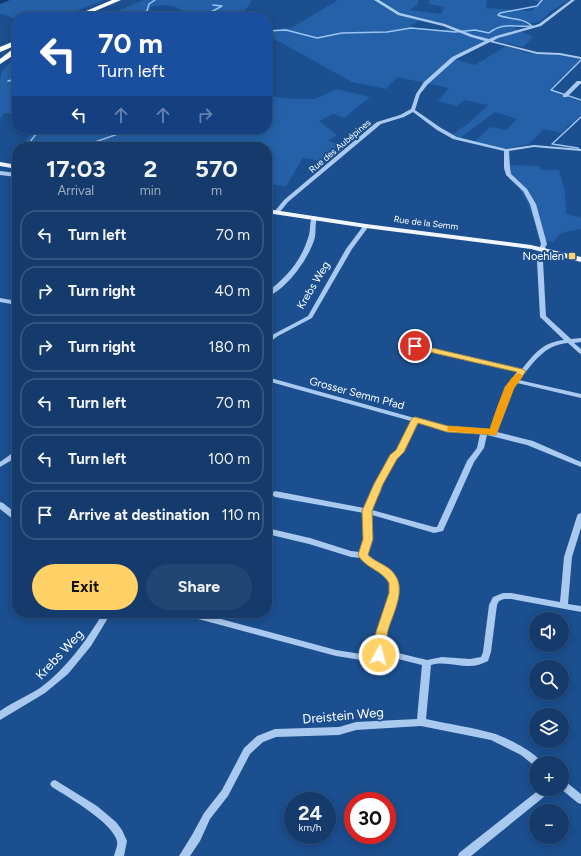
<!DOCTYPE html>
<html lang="en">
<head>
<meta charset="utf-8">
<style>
  body { margin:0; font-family:Figtree,sans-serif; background:#214673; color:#f1f3f6; height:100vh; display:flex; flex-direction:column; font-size:15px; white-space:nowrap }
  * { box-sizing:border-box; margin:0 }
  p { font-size:13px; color:#9dadc1 }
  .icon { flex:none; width:22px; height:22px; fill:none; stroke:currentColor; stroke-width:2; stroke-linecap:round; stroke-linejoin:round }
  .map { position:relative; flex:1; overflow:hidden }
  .drawer { position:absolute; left:12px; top:142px; width:260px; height:476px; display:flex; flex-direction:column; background:#143b6b; border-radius:16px; box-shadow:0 2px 10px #0003,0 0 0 1px #33557e }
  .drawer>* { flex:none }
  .hud { position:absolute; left:12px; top:12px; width:260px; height:122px; border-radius:16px; box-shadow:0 2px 10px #0003,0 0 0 1px #33557e; background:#1a4fa0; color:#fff; overflow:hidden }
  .controls { position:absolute; left:529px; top:612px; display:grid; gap:8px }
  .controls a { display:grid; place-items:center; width:40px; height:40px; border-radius:50%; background:#143b6b; box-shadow:0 2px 10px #0003,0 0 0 1px #33557e; font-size:20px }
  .speed { position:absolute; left:284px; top:792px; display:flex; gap:8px; font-size:20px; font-weight:700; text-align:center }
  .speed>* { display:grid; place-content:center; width:52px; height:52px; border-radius:50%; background:#143b6b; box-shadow:0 2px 10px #0003,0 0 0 1px #33557e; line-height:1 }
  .speed small { font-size:10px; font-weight:400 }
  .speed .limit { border:6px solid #d22; background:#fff; color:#111 }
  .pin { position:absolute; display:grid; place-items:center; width:34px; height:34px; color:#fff; margin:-17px; border:2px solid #fff; border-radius:50%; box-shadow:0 1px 4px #0007 }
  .me { position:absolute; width:44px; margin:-22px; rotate:7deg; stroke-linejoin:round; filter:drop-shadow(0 0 3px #0008) }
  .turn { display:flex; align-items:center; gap:14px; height:84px; padding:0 20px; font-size:18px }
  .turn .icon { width:52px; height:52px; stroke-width:2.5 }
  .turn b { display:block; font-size:28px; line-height:34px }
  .lanes { display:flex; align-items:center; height:38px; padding:0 20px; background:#0003; justify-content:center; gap:20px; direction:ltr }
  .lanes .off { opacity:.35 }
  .eta { display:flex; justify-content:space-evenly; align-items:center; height:68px; text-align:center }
  .eta b { font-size:24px; font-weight:700; line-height:28px }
  .action { display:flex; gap:8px; margin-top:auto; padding:8px 20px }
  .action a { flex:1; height:46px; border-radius:24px; background:#ffd166; color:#111; font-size:16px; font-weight:700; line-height:46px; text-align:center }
  .action a+a { background:#214673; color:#f1f3f6 }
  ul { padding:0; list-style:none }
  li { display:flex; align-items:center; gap:12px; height:50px; margin:0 8px 6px; padding:0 12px; border:2px solid #33557e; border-radius:16px }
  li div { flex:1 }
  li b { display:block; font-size:15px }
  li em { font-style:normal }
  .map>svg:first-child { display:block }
</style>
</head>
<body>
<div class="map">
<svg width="581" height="856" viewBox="0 0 581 856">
  <rect width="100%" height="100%" fill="#1b4f8f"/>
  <!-- green -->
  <g fill="#2461a8" fill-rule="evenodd">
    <polygon points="0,0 104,0 62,17 17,17 17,20 3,14 0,14"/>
    <path d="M144,0h108l-5,8 -10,9h-39l8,-2 -1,-2 -22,-2 -10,-5 -11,-1 -12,2v5c-11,6 -25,5 -38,5l6,-2 -3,-3z"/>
    <path d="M338,0h80v4l-8,6 31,4 3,-7 -16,-3 1,-4h58l-1,8 45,3 10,-8 -8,-3h36l-19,12 -9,9 -27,7 19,9 -10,10 -32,-7 -36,19 20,6 31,-19 22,7 35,2 18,4 -32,31 32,12v14l-9,8h-2l-9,9 -17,-4 -15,15 -25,5 -31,-6 17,-16 16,3 11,-11 -22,-7 -35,26 -7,-4 17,-12 18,-17 -23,-5 -9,6 -18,-5 11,-13 -52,-11 -11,12 -34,-7 -85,-47v-5l24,-2zM420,20l14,1 19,6c-14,6 -29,4 -43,-1z"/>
    <polygon points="17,56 17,114 4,113 0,119 0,80 2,71"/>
    <polygon points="337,89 370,97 344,118 333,114 319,121 337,135 328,141 346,146 326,162 303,158 286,186 267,184 267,147 21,147 35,129 267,129 267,96 295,99 315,99"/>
    <path d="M504,165l35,1 2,4h18l6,22 1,22 15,4v11l-20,4 -8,9 -14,-3c-4,-17 -8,-31 -17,-46 -5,-10 -15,-17 -18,-28z"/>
  </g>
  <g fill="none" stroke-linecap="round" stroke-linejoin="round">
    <!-- stream -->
    <g stroke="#9cc4f0" stroke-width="1.5">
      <polyline points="213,5 222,6 211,12 215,16 213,17"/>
      <polyline points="116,17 137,15 147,11 149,4 155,0"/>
      <path d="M267,31l19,-1 31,8 25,-5 45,-1 24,-4 44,4 20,-2 14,3c15,-12 26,-5 43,-7 -9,-9 -23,-6 -34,-11l2,-2 37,-7 5,-6"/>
      <polyline points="581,60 551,90 581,100"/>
      <polyline points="8,81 17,79"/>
      <polyline points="26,147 40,129"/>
      <polyline points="92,147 92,143 118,134 120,132 118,129"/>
      <polyline points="579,150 578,148 552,144 581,117"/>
    </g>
    <!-- river -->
    <polygon fill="#123a6d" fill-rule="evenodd" points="0,0 10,0 0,4"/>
    <!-- minor -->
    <g fill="#a9c9ee" fill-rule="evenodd">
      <path d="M374,0h5l21,13 45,11 28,11 16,4 7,-3 43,-12 32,-24h4l-34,26 -43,12 -5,3 44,11 23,1 21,4v2l-21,-4 -23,-1 -47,-12 -34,17 -28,25 -8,10 -5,16 26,18 16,9 49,12 28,-4 47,4v2l-47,-4 -25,4 1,17 1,6 16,15 9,15 11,40 -2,4 3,2 -5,11 3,55 25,23 10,-1v4l-7,1 7,6v5l-2,-1 -11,-10c-25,2 -34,20 -49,37l62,14v4l-64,-15 -4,4 -16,45 36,9 48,21v5l-54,-22 -40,-10 -3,13 -10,14 -31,69 -9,2 -62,-18v24l-5,15c8,8 21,11 27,21 11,15 -2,37 -6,53 -3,8 -4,16 -4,24l14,1 29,7 15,-3 28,2 11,-2 2,-5 6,-47 4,-8 10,-4h8l49,9 4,-45 13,-41 1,-2 3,-1v15l-9,29 -4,47 13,2v6l-70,-13h-7l-5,2 -2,4 -6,47 -3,9c-6,3 -12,5 -19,5 -13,0 -25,-5 -38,-1l-5,54c22,5 45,8 66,14 12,3 44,19 50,30h-6v4l-15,-12 -30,-15 -70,-14 -65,4 -17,5 -63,2 -13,5 -13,12 -22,42 -18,23 -10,22 -10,15h-11l13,-21 12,-22 18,-23 22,-42 13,-12 18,-7 64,-2 17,-5 61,-3 5,-54 -24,-6 -19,-1 -18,2 -25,-4 -149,-40 -3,-1 -1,-2h16l137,37 25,4 14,-2c1,-9 2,-17 4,-25 5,-15 16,-34 9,-49l-27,-20 -10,-1 -42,-13 -42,-10v-6l43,10 41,13 9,1 4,-13v-26l-89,-16 -4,-3 4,-3 89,17 9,-17 1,-7 17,-29 6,-4 14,-30 -144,-40v-4l180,50 43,4 17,-44 12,-15 -106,-25 -1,-1 1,-1 2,-1 107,25c12,-15 21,-27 42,-29l-24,-23 -3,-56 5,-10 -3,-2 2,-5 -11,-40 -7,-13 -17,-16 -2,-7v-17l-51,-12 -16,-9 -24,-18 -9,5 -23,7 -93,78 -9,11 -2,1 -3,-2 10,-12 89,-75 4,-3 23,-7 11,-6 5,-15 8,-12 28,-25 33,-16 -14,-4 -28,-11 -45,-11zM417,423l30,8 33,3 -3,14 -10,13 -30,66h-3l-62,-17v-3l9,-16 1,-7 15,-25 7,-7z"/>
      <polygon points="577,81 581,81 581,84 580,84 567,97 563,97 563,95"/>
      <polygon points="0,171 17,173 17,177 0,175"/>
      <path d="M314,216l3,2c-2,6 -1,13 -2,19 -5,20 -28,52 -48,60v-5c19,-14 34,-31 41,-54 3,-7 1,-14 4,-21z"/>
      <polygon points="366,224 369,226 352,249 312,318 278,336 267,344 267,339 274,334 308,316 346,249 364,225"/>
      <polygon points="0,298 17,301 17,305 0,302"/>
      <polygon points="14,452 17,452 17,457 0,467 0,462"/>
      <polygon points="0,502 3,503 17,514 17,521 14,520 0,509"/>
      <path d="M103,613h8l-20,33 -23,28 -23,19 -45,27v-9c13,-9 27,-15 40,-23 27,-20 46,-47 63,-75z"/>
      <path d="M55,780l42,26 19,16 6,8 5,11 -3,15h-10c1,-5 4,-10 3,-15 -5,-19 -49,-44 -65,-54l-2,-3 2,-3z"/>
      <polygon points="562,780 565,781 581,794 581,804 578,803 561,789 562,789"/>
      <polygon points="540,789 552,789 550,792 471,856 458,856 459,853"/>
    </g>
    <!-- major -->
    <g fill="#f0f6ff" fill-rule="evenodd">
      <polygon points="0,162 17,165 17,169 0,166"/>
      <polygon points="267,209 366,224 531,245 581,257 581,262 531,249 366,228 267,213"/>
    </g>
    <!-- highway -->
    <g fill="#fff" fill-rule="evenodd">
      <polygon points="112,0 121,0 81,17 72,17"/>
      <polygon points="17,40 17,45 0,52 0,47"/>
      <polygon points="14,48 17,48 17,53 0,64 0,59"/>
    </g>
  </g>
  <!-- route -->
  <path fill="#ffd166" stroke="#a68842" d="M412,344h3l107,25 4,2 -12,17 -18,47 -49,-3 -29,-9 -14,29 -7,7 -14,25 -11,27 1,28 -5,16c8,8 21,10 27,20 11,15 -2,39 -7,55 -2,8 -2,17 -3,25l-2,3 -4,1 -4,-1 -1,-3 2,-23 13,-39v-10c-7,-13 -24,-15 -31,-28l5,-16 -1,-28 12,-27 16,-29 6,-5 16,-32 3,-1 33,9 42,3 15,-42 12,-15 -105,-24 -1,-2z"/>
  <!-- slow -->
  <path fill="#f59e0b" d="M519,373l4,3 -9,12 -18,47 -48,-4 -1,-2 1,-2 3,-1 39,3c4,-12 15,-52 29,-56z"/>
  <!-- markers -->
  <rect fill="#ffd166" stroke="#1b4f8f" stroke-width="1.5" x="568" y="252" width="8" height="8" rx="2"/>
  <g text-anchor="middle" stroke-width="4" stroke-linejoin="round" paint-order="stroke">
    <!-- far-street labels -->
    <g font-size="9" fill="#fff" stroke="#1b4f8f">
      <text transform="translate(340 146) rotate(-40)" y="3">Rue des Aubépines</text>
      <text transform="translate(426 223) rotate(7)" y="3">Rue de la Semm</text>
    </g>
    <!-- poi labels -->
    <g font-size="11" fill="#fff" stroke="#1b4f8f" text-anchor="end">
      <text x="564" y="260">Noehlen</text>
    </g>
    <!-- street labels -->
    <g font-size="11" fill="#fff" stroke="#1b4f8f">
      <text transform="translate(313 285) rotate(-59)" y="4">Krebs Weg</text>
      <text transform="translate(357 393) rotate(15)" y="4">Grosser Semm Pfad</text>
    </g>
    <!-- near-street labels -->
    <g font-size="13" fill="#fff" stroke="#1b4f8f">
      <text transform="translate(59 654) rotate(-47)" y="5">Krebs Weg</text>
      <text transform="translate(343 715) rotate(-5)" y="5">Dreistein Weg</text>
    </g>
  </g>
</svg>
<div class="controls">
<a><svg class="icon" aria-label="sound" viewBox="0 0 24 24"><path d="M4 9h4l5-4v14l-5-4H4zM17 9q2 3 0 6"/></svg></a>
<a><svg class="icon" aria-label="search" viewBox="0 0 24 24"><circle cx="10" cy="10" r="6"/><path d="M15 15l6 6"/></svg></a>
<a><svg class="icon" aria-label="layers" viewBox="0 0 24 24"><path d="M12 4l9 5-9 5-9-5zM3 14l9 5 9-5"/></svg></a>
<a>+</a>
<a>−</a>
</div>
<div class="speed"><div>24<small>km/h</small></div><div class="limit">30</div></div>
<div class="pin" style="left:415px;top:346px;background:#d93025"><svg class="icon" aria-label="arrive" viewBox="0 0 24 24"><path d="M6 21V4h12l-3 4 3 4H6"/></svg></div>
<svg class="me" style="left:379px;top:655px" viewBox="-20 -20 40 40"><circle r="17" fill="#ffd166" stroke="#fff" stroke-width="3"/><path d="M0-11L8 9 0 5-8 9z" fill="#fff"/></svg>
<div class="hud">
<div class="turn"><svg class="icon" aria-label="left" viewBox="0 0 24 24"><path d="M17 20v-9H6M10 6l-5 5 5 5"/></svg><div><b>70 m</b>Turn left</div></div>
<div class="lanes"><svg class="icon" aria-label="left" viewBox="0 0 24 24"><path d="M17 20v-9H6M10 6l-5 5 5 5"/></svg><svg class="icon off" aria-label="ahead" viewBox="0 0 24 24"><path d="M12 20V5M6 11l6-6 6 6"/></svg><svg class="icon off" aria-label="ahead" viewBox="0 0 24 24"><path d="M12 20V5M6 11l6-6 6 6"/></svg><svg class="icon off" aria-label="right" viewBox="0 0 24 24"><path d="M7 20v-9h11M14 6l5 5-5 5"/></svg></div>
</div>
<section class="drawer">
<div class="eta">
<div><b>17:03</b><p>Arrival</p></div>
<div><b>2</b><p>min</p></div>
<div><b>570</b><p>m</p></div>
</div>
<ul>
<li><svg class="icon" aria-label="left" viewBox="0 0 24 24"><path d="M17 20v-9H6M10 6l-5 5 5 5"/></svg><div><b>Turn left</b></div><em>70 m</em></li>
<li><svg class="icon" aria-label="right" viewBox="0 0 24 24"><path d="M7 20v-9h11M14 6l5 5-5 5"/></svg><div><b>Turn right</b></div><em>40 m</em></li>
<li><svg class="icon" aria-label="right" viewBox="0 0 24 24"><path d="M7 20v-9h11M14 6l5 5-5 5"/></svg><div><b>Turn right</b></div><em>180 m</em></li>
<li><svg class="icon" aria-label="left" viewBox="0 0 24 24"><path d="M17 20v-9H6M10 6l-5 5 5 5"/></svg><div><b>Turn left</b></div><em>70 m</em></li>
<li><svg class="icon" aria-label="left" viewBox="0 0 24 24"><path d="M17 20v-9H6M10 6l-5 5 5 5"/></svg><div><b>Turn left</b></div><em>100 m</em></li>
<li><svg class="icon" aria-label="arrive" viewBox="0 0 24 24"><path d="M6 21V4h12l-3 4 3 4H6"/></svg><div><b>Arrive at destination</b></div><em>110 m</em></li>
</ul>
<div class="action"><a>Exit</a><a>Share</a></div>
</section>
</div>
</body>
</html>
